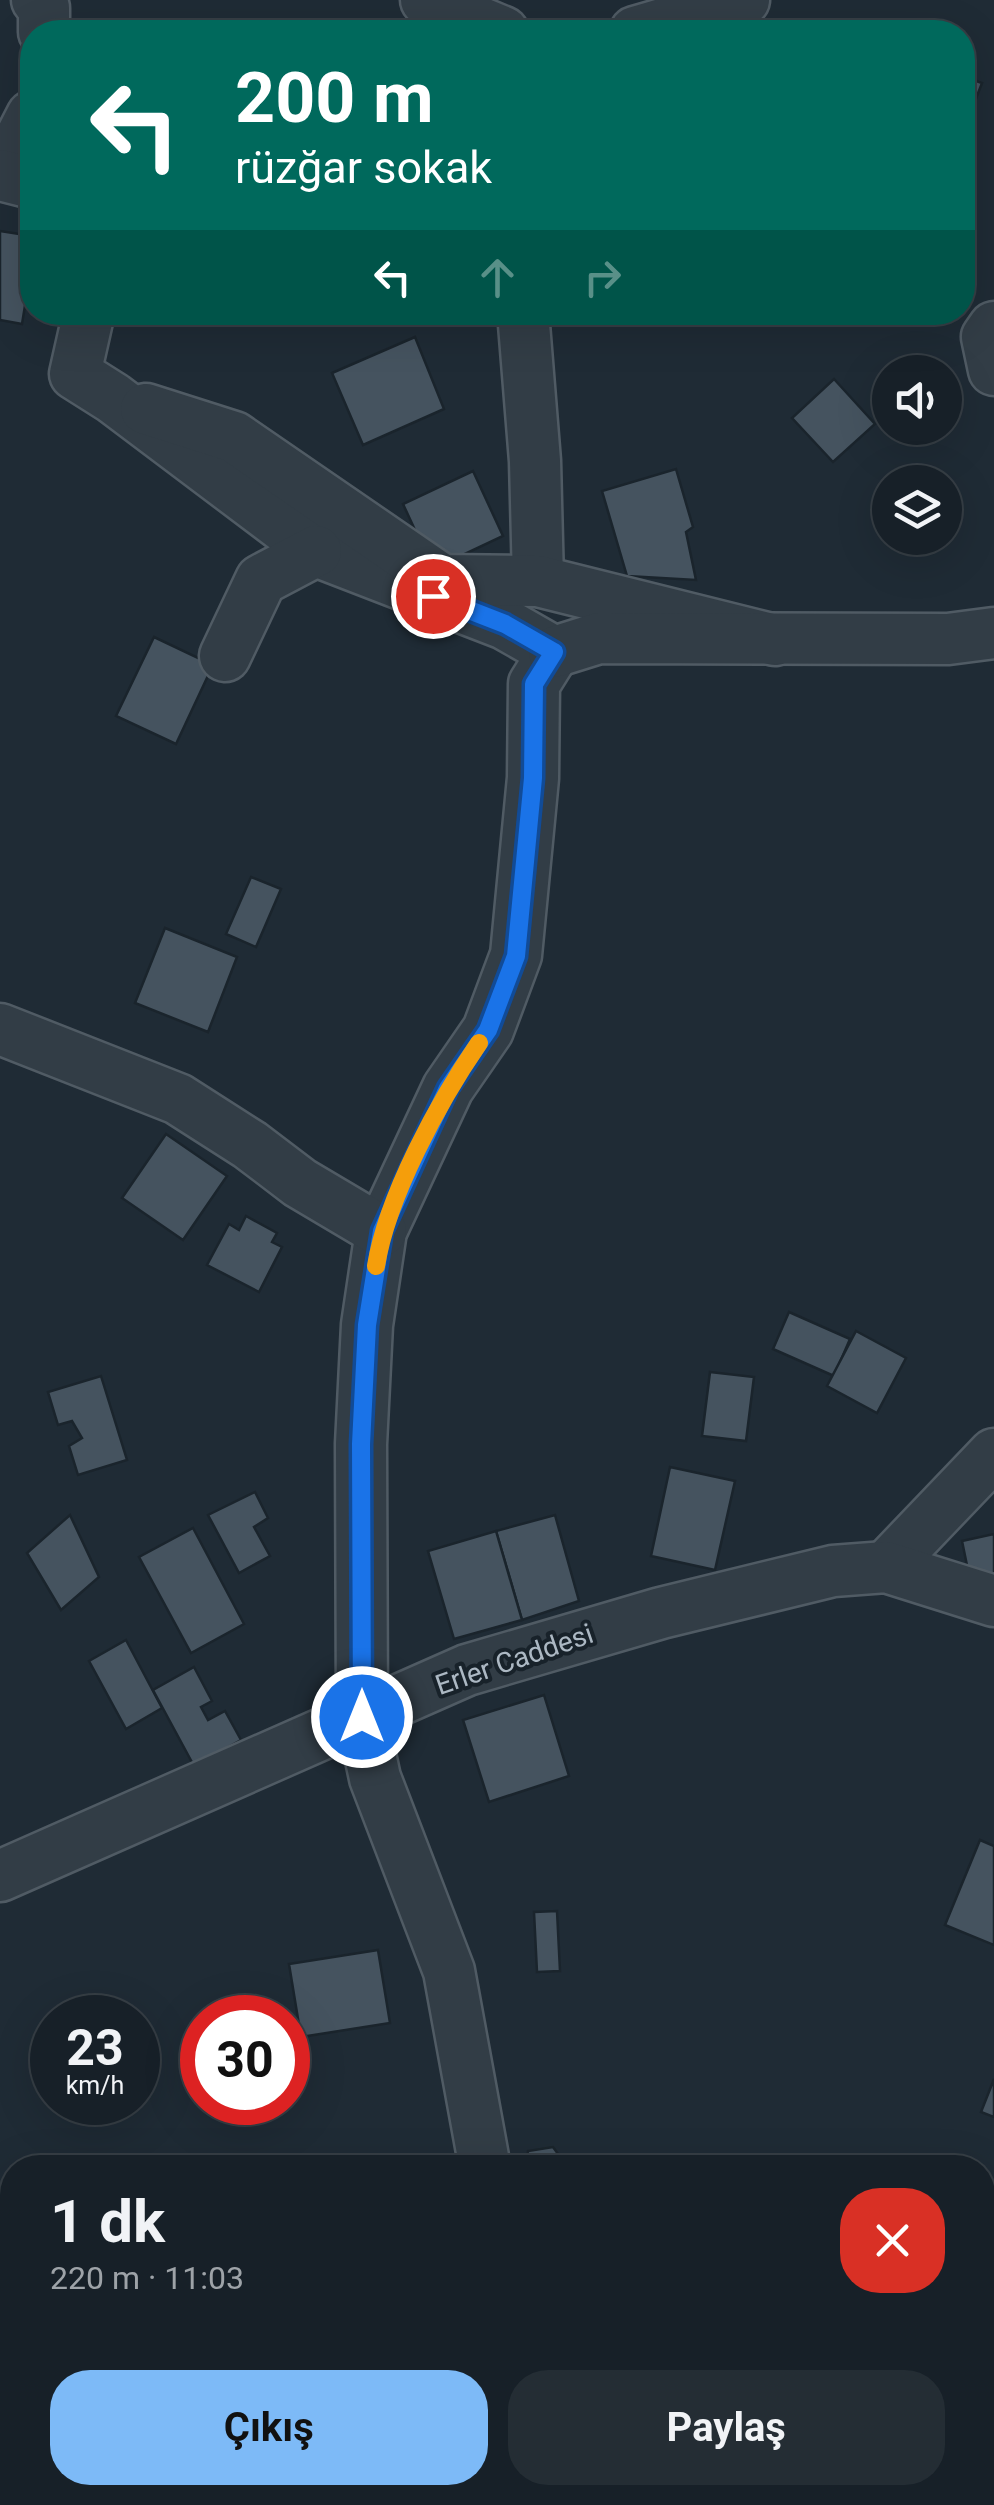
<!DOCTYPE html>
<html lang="tr">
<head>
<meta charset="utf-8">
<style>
  body { margin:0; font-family:Roboto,sans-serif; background:#242d34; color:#f1f3f6; height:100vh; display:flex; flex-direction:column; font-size:38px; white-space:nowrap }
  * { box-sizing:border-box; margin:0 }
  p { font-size:32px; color:#9ea3a8 }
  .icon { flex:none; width:55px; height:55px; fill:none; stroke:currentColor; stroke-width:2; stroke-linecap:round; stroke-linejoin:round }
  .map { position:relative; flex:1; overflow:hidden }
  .sheet { position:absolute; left:0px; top:2155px; width:995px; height:350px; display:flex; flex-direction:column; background:#172028; border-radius:40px 40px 0 0; box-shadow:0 10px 40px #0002,0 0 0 2px #363e45 }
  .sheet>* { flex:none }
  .hud { position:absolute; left:20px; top:20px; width:955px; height:305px; border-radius:40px; box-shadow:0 10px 40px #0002,0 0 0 2px #363e45; background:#00695c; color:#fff; overflow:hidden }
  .fabs { position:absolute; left:872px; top:355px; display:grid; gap:20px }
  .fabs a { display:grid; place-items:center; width:90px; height:90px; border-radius:50%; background:#172028; box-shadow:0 10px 40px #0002,0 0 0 2px #363e45; font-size:50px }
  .speed { position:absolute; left:30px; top:1995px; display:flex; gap:20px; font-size:50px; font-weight:700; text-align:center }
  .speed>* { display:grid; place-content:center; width:130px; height:130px; border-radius:50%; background:#172028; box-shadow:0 10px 40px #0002,0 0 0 2px #363e45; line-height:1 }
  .speed small { font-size:25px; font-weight:400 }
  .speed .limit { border:15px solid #d22; background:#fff; color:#111 }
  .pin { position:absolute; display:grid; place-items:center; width:85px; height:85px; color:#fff; margin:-42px; border:5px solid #fff; border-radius:50%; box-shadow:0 2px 10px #0007 }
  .me { position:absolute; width:110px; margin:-55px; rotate:0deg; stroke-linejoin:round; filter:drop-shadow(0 0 8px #0008) }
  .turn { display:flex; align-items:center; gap:35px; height:210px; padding:0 50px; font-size:45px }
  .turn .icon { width:130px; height:130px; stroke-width:2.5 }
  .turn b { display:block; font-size:70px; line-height:85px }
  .lanes { display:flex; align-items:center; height:95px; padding:0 50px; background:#0003; justify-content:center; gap:50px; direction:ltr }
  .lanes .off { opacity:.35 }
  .round { display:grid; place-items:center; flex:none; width:105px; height:105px; border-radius:40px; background:#242d34 }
  .summary { display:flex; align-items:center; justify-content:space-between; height:170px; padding:0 50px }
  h1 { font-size:60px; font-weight:700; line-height:75px }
  .action { display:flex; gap:20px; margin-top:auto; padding:20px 50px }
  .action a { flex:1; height:115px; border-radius:40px; background:#7dbaf7; color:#111; font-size:40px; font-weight:700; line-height:115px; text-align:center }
  .action a+a { background:#242d34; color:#f1f3f6 }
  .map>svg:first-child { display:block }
</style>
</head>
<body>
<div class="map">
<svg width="994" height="2505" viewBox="0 0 994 2505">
  <rect width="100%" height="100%" fill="#1f2b35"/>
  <!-- building -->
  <g fill="#45535f" stroke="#1a242c" stroke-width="2.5">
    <polygon points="962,76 982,83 962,135"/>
    <polygon points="0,231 32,236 32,263 22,324 0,320"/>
    <polygon points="415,337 444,409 363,445 332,373"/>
    <polygon points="834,379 875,424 833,462 792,418"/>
    <polygon points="676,469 693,527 686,532 696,580 627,576 602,491"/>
    <polygon points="473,471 503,536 433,569 403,504"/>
    <polygon points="154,637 213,665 176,744 116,716"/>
    <polygon points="251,877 281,889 256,947 226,934"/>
    <polygon points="165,928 237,957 208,1032 135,1003"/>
    <polygon points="166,1134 227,1176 183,1240 122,1198"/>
    <polygon points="246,1216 277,1233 272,1242 282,1247 259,1292 207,1265 229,1224 239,1230"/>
    <polygon points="789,1312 850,1339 834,1376 773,1349"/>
    <polygon points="856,1331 906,1358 877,1413 827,1386"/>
    <polygon points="710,1372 754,1377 746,1441 702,1436"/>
    <polygon points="101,1376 127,1460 78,1475 69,1446 82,1438 72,1421 58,1425 48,1392"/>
    <polygon points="670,1467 735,1481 715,1570 651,1556"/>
    <polygon points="255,1492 268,1518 254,1527 270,1556 239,1573 208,1515"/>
    <polygon points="70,1515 99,1577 61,1610 27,1553"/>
    <polygon points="555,1515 579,1601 522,1620 496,1531"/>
    <polygon points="193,1528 244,1624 191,1653 139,1557"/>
    <polygon points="496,1531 522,1620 454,1639 428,1551"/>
    <polygon points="994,1534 994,1575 970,1580 962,1541"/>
    <polygon points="126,1640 162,1708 126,1729 89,1661"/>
    <polygon points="194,1667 212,1701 201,1707 208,1720 225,1711 241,1740 194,1766 153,1690"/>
    <polygon points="544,1695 569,1776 489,1802 463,1720"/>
    <polygon points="980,1840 994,1846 994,1945 945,1925"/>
    <polygon points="557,1911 560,1971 537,1972 534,1912"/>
    <polygon points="378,1950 390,2023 301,2037 289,1964"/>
    <polygon points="994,2079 994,2117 981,2112"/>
    <polygon points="553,2147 561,2158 604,2160 605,2168 500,2168 499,2164 527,2159 528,2151"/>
    <polygon points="537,2492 626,2492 628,2505 539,2505"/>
  </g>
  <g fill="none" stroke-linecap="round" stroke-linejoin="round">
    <!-- minor casing -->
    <g stroke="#505b64" stroke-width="55">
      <g id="minor">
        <polyline points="37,0 44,8 44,32"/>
        <polyline points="426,0 503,32"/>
        <polyline points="635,32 744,0"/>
        <polyline points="0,151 18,143 32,116"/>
        <polyline points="0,175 32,183"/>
        <polyline points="89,312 75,374 113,398 316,551 505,624 554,652 534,684 533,778 516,955 488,1030 448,1088 381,1231 367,1325 361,1444 362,1717 375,1778 449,1971 485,2168"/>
        <polyline points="523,312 535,461 538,581"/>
        <polyline points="994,327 987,337 994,370"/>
        <polyline points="146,409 234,437 442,580 538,581 775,640"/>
        <polyline points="554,652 599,638 948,639 994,633"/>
        <polyline points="225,656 261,580 316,551"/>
        <polyline points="0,1029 178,1099 250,1145 300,1183 381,1231"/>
        <polyline points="886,1567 994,1454"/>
        <polyline points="0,1876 467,1670 661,1613 833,1571 886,1567 994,1601"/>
        <polyline points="529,2492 531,2505"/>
      </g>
    </g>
    <!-- minor -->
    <use href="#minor" stroke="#323d46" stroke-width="50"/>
  </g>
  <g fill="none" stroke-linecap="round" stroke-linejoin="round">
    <!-- route casing -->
    <g stroke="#114b97" stroke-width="25">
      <polyline id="route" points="362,1717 361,1444 367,1325 382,1231 448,1088 488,1030 516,956 533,778 534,684 554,652 505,624 433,596"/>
    </g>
    <!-- route -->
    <use href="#route" stroke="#1a73e8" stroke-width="18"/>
    <!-- slow -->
    <path stroke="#f59e0b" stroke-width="18" d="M376,1266c11,-69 63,-165 103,-223"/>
  </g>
  <g text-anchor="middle" stroke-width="8" stroke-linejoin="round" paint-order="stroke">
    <!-- street labels -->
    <g font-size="28" fill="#acb8c3" stroke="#18222a">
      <text transform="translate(514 1659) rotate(-19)" y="10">Erler Caddesi</text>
    </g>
  </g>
</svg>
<div class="fabs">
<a><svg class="icon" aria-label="sound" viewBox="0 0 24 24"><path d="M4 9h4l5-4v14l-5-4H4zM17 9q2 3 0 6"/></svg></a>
<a><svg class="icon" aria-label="layers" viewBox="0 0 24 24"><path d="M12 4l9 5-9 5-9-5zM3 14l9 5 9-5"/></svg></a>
</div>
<div class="speed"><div>23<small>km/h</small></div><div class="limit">30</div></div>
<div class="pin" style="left:433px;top:596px;background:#d93025"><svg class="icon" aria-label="arrive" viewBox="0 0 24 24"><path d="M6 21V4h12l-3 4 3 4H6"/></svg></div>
<svg class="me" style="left:362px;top:1717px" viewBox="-20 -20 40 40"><circle r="17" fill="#1a73e8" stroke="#fff" stroke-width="3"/><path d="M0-11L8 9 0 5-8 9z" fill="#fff"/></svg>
<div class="hud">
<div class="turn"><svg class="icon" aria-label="left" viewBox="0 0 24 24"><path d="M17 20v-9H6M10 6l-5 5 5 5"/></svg><div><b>200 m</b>rüzğar sokak</div></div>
<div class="lanes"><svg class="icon" aria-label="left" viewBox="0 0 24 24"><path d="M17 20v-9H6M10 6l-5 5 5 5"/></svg><svg class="icon off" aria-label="ahead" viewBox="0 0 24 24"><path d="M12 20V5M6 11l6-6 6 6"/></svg><svg class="icon off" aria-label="right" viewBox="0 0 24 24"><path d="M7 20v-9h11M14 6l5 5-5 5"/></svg></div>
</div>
<section class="sheet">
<div class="summary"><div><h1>1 dk</h1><p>220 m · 11:03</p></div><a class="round" style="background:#d93025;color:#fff"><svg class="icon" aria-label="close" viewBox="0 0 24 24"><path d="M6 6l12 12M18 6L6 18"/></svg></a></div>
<div class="action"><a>Çıkış</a><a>Paylaş</a></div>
</section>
</div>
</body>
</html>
